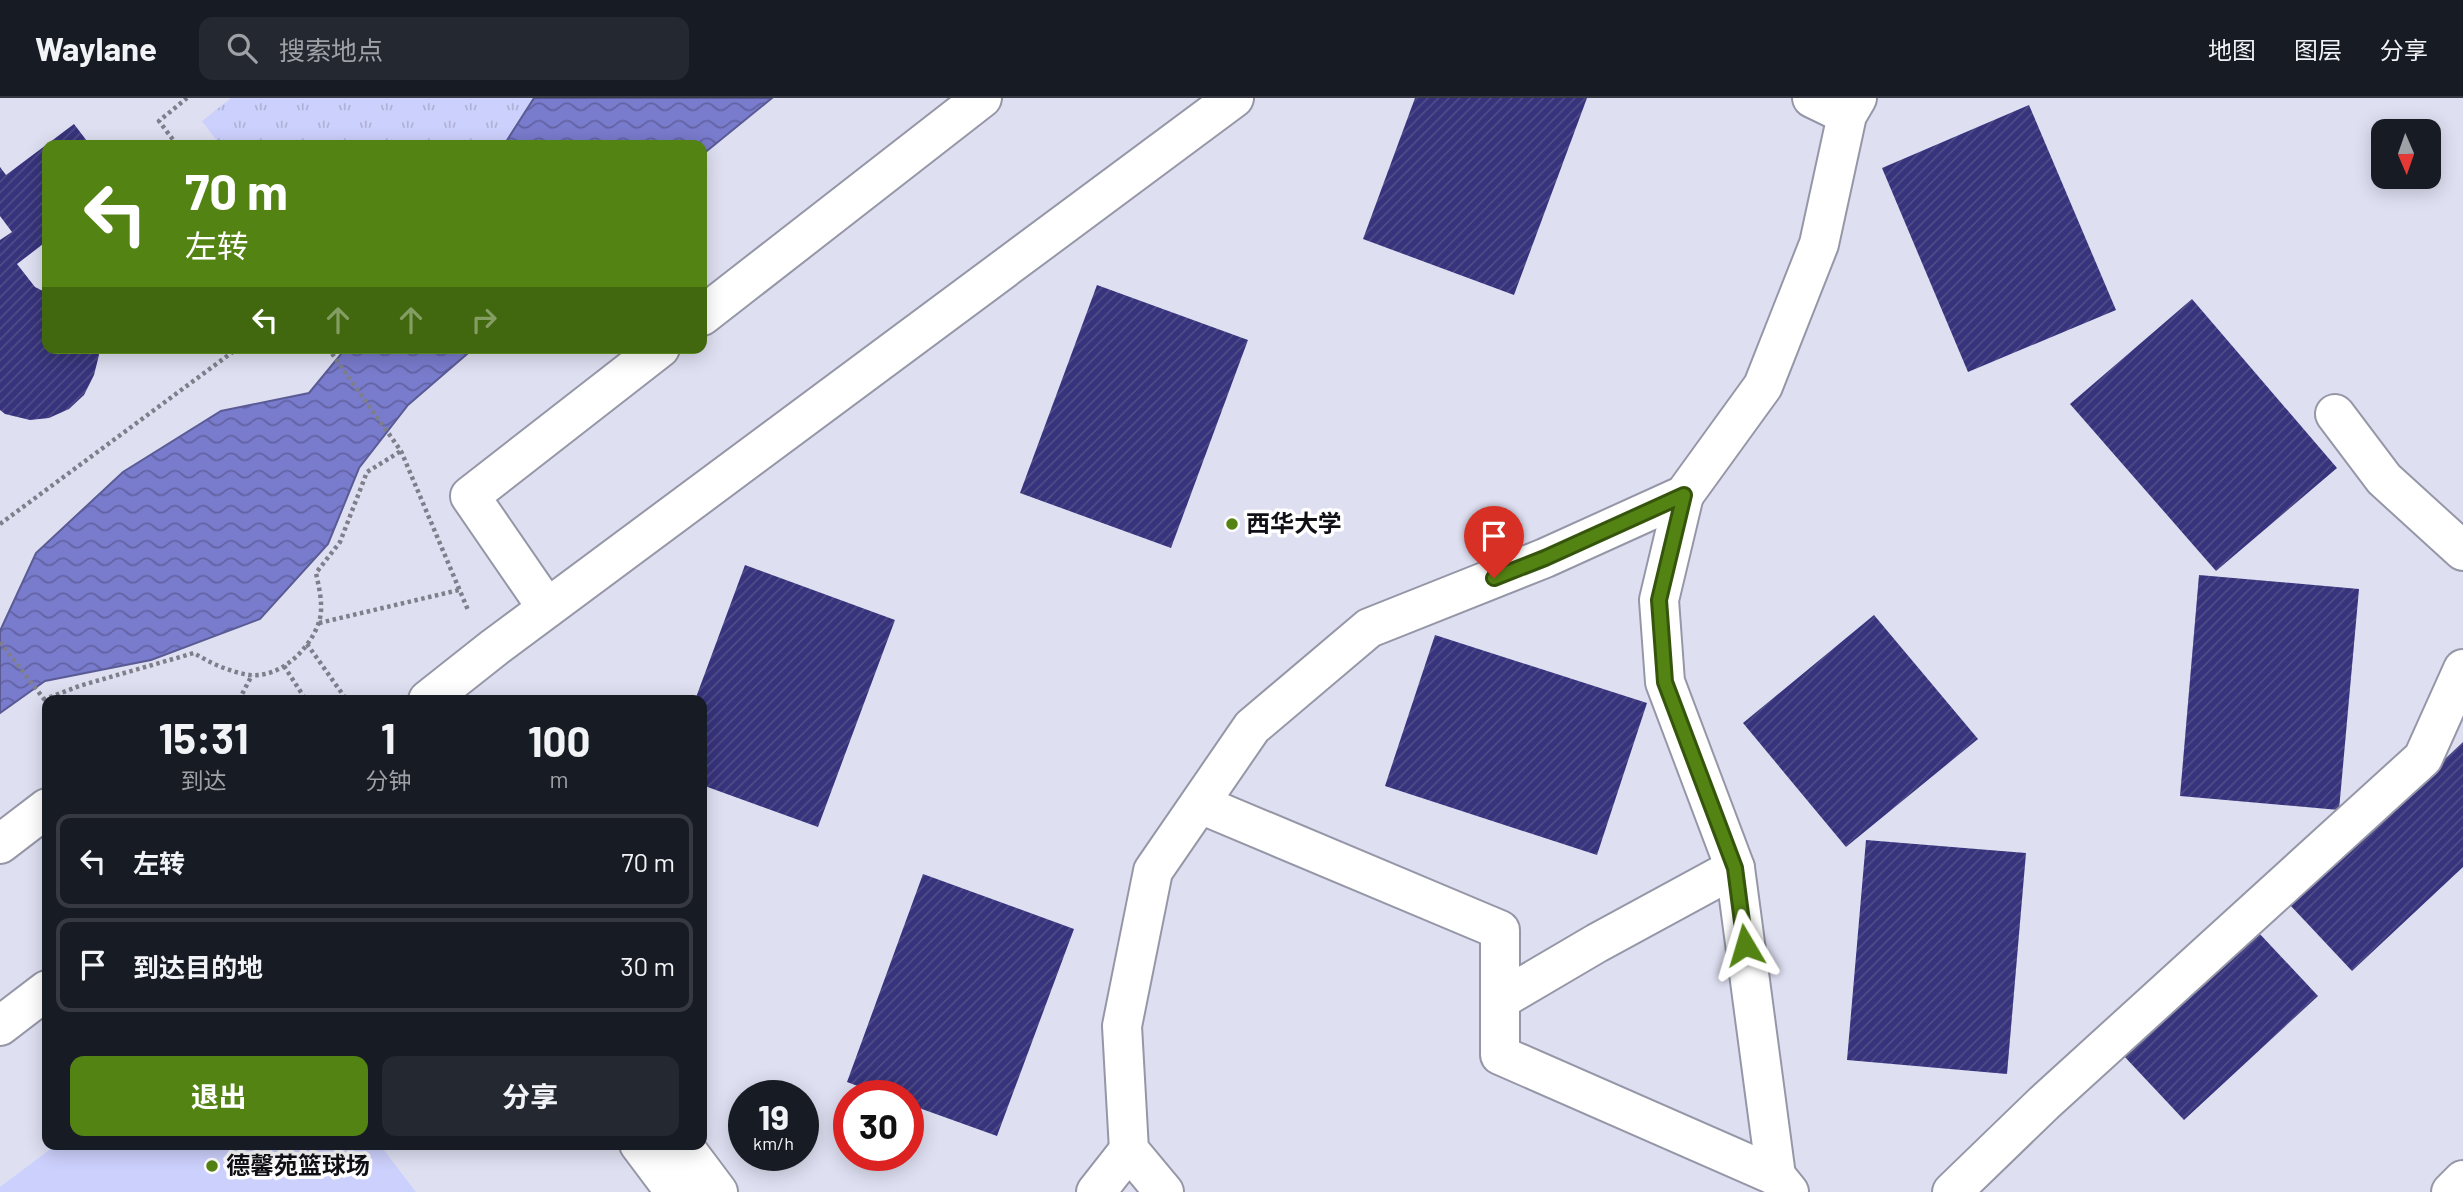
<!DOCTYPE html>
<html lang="zh">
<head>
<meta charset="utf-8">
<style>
  body { margin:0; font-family:Barlow,"Noto Sans SC",sans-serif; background:#242831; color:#f1f3f6; height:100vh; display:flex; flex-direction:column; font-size:26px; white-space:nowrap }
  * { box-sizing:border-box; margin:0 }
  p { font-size:23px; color:#9ea1a6 }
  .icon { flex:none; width:38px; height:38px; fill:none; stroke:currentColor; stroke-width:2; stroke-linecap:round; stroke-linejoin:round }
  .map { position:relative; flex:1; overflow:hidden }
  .panel { position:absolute; left:42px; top:597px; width:665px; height:455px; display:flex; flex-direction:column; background:#171b24; border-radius:14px; box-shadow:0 4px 18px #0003 }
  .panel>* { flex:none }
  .banner { position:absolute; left:42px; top:42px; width:665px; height:214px; border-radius:14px; box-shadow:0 4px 18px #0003; background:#538313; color:#fff; overflow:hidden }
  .needle { width:46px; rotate:178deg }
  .controls { position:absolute; left:2371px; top:21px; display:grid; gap:14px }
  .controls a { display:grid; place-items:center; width:70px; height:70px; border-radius:14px; background:#171b24; box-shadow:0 4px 18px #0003; font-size:35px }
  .speed { position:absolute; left:728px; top:982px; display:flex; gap:14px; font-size:35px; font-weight:700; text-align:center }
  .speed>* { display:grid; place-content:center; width:91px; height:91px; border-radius:50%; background:#171b24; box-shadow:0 4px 18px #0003; line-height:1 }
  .speed small { font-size:18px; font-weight:400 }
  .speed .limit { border:10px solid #d22; background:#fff; color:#111 }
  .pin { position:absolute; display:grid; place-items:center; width:60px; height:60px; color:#fff; margin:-72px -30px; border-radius:50% 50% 50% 0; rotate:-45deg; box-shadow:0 0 7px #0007 }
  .pin .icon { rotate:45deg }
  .me { position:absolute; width:77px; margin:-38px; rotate:353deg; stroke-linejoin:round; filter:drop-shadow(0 0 5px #0008) }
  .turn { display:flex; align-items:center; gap:24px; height:147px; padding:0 28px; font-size:32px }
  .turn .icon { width:91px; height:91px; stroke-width:2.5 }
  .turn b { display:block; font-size:49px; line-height:60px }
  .lanes { display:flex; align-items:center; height:66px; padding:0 28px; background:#0003; justify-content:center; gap:35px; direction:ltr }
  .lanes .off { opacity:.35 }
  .eta { display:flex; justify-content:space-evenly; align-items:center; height:119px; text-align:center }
  .eta b { font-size:42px; font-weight:700; line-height:49px }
  .button { display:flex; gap:14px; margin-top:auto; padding:14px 28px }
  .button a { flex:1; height:80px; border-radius:14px; background:#538313; color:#fff; font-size:28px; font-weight:700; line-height:80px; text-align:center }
  .button a+a { background:#242831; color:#f1f3f6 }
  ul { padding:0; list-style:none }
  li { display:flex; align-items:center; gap:21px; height:94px; margin:0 14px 10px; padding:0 14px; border:4px solid #363941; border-radius:14px }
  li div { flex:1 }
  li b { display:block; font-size:26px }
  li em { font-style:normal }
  header { display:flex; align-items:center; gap:42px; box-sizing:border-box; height:98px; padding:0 35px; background:#171b24; border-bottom:2px solid #363941 }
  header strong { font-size:33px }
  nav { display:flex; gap:38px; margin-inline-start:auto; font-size:24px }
  .search { width:490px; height:63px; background:#242831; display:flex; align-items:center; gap:18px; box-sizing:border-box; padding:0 24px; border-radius:14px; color:#9ea1a6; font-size:26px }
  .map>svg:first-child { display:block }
</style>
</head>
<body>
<header>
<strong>Waylane</strong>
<div class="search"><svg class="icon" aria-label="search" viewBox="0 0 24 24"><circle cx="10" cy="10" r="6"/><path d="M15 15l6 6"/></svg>搜索地点</div>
<nav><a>地图</a><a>图层</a><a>分享</a></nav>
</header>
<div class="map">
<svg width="2463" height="1094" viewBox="0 0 2463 1094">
  <defs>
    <pattern id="grass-tufts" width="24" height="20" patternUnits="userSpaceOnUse" patternTransform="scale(1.75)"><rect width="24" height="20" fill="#ccd0fc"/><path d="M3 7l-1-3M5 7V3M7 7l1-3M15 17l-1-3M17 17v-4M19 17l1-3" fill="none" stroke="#aeb2d7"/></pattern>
    <pattern id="water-waves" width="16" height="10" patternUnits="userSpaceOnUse" patternTransform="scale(1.75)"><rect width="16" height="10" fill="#797bcc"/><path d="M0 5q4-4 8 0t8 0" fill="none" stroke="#6263a5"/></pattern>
    <pattern id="building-hatch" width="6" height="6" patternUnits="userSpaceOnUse" patternTransform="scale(1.75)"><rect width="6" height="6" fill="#37337c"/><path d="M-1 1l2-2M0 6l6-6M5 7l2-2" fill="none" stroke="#514d88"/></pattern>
  </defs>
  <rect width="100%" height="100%" fill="#dee0f2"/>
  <!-- grass -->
  <polygon fill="url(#grass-tufts)" points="231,0 534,0 504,47 220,47 202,23"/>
  <!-- garden -->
  <polygon fill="#ccd0fc" points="56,1047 380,1047 416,1094 0,1094 0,1089"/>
  <!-- water -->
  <g fill="url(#water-waves)" stroke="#5a5b95" stroke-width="2">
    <polygon points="534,0 772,0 702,57 702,47 504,47"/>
    <polygon points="346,250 474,250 408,307 359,370 328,446 260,521 151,562 45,583 0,615 0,533 36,455 123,374 221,313 309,295"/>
  </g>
  <!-- building -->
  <g fill="url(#building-hatch)">
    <polygon points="1415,0 1587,0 1514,197 1363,141"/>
    <polygon points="2029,7 2116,212 1968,274 1882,70"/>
    <polygon points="74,26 90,47 47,47 47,143 17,166 35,189 47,195 47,250 99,250 99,257 94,277 84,297 69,311 49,320 30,322 5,316 0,312 0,142 12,134 0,118 0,69 6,77"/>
    <polygon points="1097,187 1248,242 1171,450 1020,395"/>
    <polygon points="2192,201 2337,370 2216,473 2070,306"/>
    <polygon points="745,467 895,522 818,729 702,687 702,602 695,602"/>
    <polygon points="2199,477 2359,491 2339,712 2180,698"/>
    <polygon points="1874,517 1978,641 1846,749 1743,625"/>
    <polygon points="1435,537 1647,605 1597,757 1385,688"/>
    <polygon points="2463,644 2463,769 2352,873 2290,807"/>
    <polygon points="1866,742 2026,755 2007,976 1847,962"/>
    <polygon points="923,776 1074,831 997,1038 908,1006 908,998 884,998 847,984"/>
    <polygon points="2258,834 2318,898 2184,1022 2123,957"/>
  </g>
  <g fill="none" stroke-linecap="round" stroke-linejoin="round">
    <!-- minor casing -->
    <g stroke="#9597a7" stroke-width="42">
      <g id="minor">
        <polyline points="1812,0 1847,17"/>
        <polyline points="702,218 982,0"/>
        <polyline points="2335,316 2384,381 2463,453"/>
        <polyline points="1684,397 1659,502 1665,584 1735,770 1776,1078"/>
        <polyline points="547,510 470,398 660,250"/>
        <polyline points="428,602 495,549 1234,0"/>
        <polyline points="1200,706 1500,832 1500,957 1776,1078 1789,1094"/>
        <polyline points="0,746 47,710"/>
        <polyline points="1500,902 1597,845 1735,770"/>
        <polyline points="0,928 47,892"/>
        <polyline points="639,1046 675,1094"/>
        <polyline points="682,1046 718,1094"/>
        <polyline points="1096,1094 1129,1052"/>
        <polyline points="1164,1094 1129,1052 1122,928 1153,773 1252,629 1369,530 1545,460 1684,397 1763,288 1819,146 1847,17 1857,0"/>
        <polyline points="1952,1094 2044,1005 2423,660 2463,571"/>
      </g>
    </g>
    <!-- major casing -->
    <g stroke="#9597a7" stroke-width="42">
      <polyline id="major" points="2451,1094 2463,1082"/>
    </g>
    <!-- path -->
    <g stroke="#7e7f8b" stroke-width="4.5" stroke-dasharray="3.5 3.5" stroke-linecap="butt">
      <polyline points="177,47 159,23 187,0"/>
      <polyline points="328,250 401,353 468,512"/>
      <polyline points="0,426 238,250"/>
      <polyline points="319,525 459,492"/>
      <polyline points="0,544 47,605"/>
      <polyline points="307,546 346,601"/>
      <polyline points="284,568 306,602"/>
      <path d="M43,602l36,-14 115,-33c16,10 36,19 56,22 31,3 60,-26 69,-53 5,-16 0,-34 -3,-49l24,-31 27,-70 34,-21"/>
      <polyline points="239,602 252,577"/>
    </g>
    <!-- minor -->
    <use href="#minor" stroke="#fff" stroke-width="38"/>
    <!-- major -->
    <use href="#major" stroke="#fff" stroke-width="38"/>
  </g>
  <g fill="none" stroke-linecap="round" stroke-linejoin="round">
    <!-- route casing -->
    <g stroke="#36550c" stroke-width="18">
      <polyline id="route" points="1494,480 1545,460 1684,397 1659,502 1665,584 1735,770 1745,847"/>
    </g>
    <!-- route -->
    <use href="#route" stroke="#538313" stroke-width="12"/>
  </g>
  <!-- markers -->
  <g fill="#538313" stroke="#fff" stroke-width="2.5">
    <circle cx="1232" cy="426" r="7"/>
    <circle cx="212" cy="1068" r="7"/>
  </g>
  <g text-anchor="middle" stroke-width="7" stroke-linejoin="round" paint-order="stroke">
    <!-- poi labels -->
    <g font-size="24" font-weight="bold" fill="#101016" stroke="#fff" text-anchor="start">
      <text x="1246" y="434">西华大学</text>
      <text x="226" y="1076">德馨苑篮球场</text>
    </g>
  </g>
</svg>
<div class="controls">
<a><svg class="needle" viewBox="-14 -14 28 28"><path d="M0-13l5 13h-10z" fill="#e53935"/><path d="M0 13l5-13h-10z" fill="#9ea1a6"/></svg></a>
</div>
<div class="speed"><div>19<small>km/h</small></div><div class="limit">30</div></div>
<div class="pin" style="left:1494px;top:480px;background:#d93025"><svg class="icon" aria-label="arrive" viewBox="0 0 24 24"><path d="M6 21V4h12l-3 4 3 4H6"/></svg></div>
<svg class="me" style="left:1745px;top:847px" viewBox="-20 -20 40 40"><path d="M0-17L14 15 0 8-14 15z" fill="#538313" stroke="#fff" stroke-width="4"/></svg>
<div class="banner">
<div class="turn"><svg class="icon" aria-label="left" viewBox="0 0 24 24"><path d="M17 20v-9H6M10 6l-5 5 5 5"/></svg><div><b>70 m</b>左转</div></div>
<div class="lanes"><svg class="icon" aria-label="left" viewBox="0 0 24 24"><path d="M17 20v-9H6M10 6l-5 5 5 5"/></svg><svg class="icon off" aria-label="ahead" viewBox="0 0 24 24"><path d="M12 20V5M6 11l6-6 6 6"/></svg><svg class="icon off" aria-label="ahead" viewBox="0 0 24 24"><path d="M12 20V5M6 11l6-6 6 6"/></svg><svg class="icon off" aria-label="right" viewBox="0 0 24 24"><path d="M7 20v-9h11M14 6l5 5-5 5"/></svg></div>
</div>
<section class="panel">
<div class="eta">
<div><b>15:31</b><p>到达</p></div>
<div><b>1</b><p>分钟</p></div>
<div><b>100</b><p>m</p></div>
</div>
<ul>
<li><svg class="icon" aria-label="left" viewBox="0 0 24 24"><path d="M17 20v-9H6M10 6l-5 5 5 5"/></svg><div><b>左转</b></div><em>70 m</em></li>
<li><svg class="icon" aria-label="arrive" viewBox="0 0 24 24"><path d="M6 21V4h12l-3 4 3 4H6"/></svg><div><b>到达目的地</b></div><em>30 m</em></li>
</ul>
<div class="button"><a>退出</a><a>分享</a></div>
</section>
</div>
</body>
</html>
